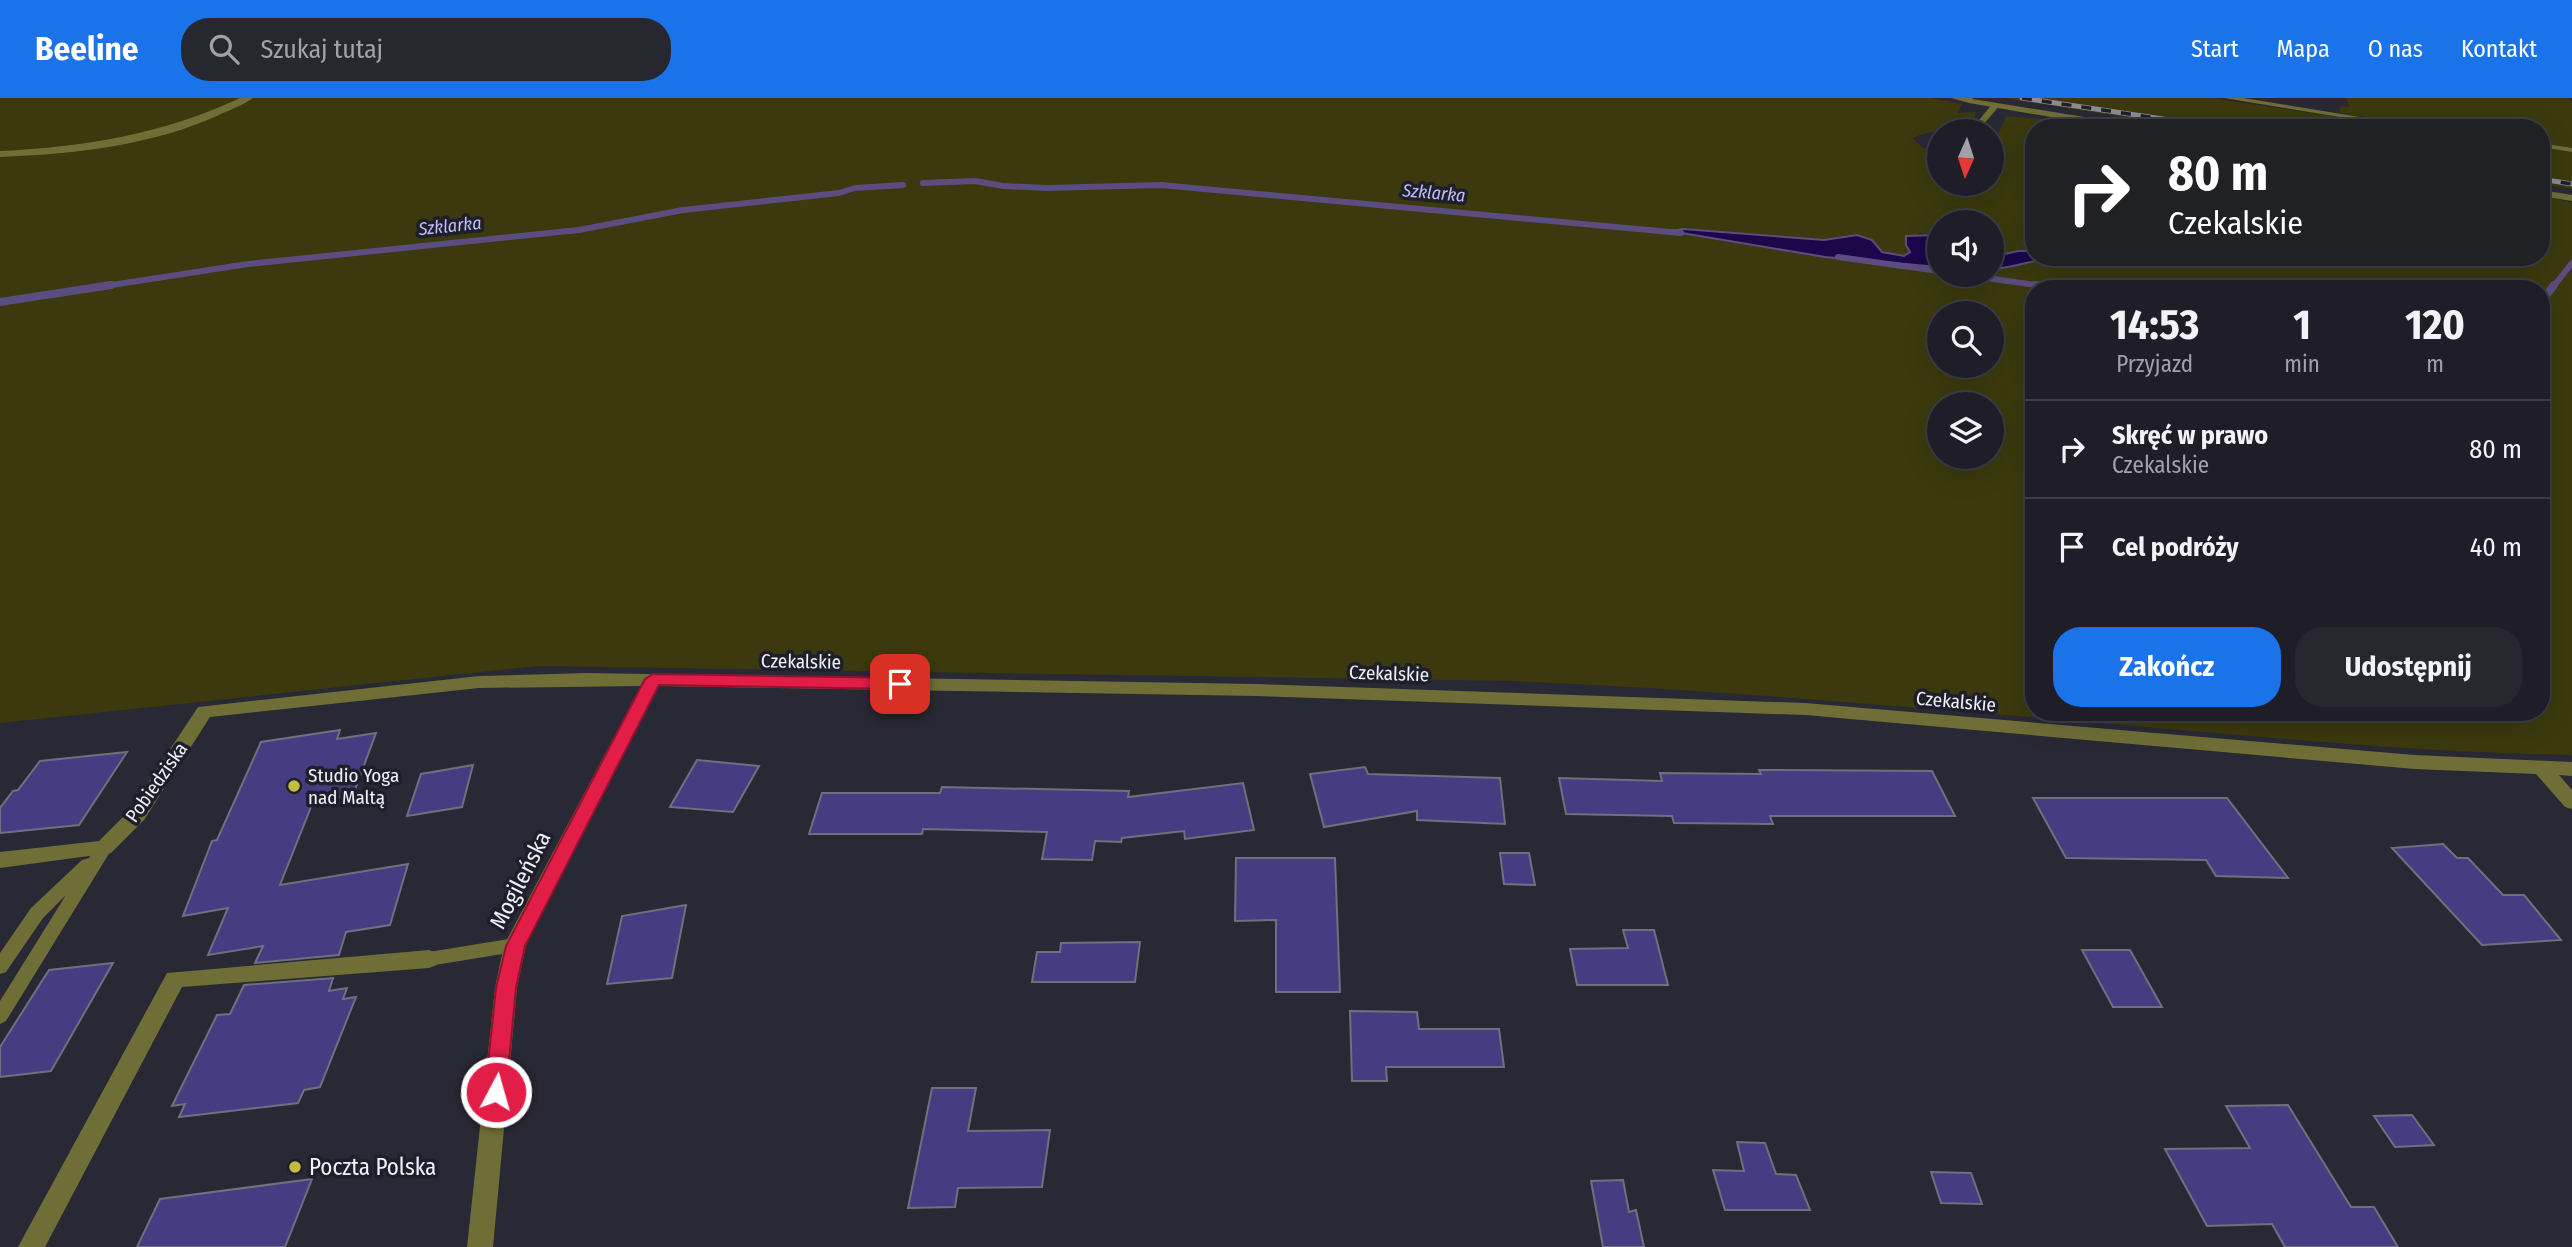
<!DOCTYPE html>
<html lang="pl">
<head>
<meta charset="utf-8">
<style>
  body { margin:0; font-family:"Fira Sans Condensed",sans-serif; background:#272730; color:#f1f3f6; height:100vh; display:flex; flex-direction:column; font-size:26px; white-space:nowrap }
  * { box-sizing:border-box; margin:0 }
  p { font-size:23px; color:#a1a2a8 }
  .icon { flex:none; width:38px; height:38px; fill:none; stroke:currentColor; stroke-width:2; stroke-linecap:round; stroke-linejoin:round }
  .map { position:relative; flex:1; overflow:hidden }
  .panel { position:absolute; left:2025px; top:182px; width:525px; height:441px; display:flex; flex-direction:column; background:#1f1e28; border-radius:28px; box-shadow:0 7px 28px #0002,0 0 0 2px #3c3c45 }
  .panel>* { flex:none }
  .banner { position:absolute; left:2025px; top:21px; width:525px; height:147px; border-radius:28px; box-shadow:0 7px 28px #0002,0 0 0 2px #3c3c45; background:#202124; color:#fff; overflow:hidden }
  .needle { width:46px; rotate:183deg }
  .controls { position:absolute; left:1927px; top:21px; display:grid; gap:14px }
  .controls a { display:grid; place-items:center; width:77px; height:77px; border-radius:50%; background:#1f1e28; box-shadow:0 7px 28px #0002,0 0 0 2px #3c3c45; font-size:35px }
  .pin { position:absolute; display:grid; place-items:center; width:60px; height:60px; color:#fff; margin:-30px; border-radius:14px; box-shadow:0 4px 10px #0006 }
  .me { position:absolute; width:77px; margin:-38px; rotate:6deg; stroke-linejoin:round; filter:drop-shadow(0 0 5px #0008) }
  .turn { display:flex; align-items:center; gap:24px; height:147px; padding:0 28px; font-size:32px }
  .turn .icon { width:91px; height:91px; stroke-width:2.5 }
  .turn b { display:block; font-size:49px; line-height:60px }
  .eta { display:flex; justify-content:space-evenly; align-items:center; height:119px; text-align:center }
  .eta b { font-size:42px; font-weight:700; line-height:49px }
  .cta { display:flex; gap:14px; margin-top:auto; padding:14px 28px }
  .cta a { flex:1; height:80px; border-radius:28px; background:#1a73e8; color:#fff; font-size:28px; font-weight:700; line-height:80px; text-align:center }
  .cta a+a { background:#272730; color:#f1f3f6 }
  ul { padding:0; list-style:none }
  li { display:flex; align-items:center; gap:21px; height:98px; padding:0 28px; border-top:2px solid #3c3c45 }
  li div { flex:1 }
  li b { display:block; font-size:26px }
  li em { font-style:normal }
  header { display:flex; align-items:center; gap:42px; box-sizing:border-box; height:98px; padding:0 35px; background:#1a73e8; color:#fff }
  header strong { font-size:33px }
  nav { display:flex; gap:38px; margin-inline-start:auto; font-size:24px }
  .search { width:490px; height:63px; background:#272730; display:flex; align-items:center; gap:18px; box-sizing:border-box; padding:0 24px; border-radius:28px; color:#a1a2a8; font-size:26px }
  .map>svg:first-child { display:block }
</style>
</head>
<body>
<header>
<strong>Beeline</strong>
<div class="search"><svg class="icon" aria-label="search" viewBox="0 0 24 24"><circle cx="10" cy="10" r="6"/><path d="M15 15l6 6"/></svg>Szukaj tutaj</div>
<nav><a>Start</a><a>Mapa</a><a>O nas</a><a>Kontakt</a></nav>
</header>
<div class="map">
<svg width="2572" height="1149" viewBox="0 0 2572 1149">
  <rect width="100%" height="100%" fill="#292835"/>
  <!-- green -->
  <g fill="#3b390d" fill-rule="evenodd">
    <path d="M0,0h1931l31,6 -5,9 19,-1 -3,12c-22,9 -40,4 -60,14l10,10 16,3v33h53v-36l14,-32 38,3 44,9h-54l-1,123 -41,6v-35h-53v13l-21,-2 -8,19 -6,4 -22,-4c-19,-22 -33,-14 -58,-12l-141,-11 -12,2 154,26 114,10v8h53v-6c22,-1 43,-10 66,-12h483v-61l31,6v553c-143,-2 -285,-16 -427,-28 -212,-18 -423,-37 -635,-46l-972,-15 -538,57zM2034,191h507v423h-507zM1939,215h53v53h-53zM1939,306h53v53h-53z"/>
    <polygon points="2004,0 2212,0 2410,30 2191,30"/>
    <polygon points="2346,0 2568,0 2572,4 2572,50 2541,45 2541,30 2437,30 2347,16 2340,15 2340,8 2349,9"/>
    <polygon points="2541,49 2572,54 2572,91 2541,86"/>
  </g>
  <!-- water -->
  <g fill="#1b074a" stroke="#5b4d7f" stroke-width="2">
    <polygon points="1683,131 1824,142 1857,137 1872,142 1882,154 1904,158 1910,154 1906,147 1906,138 1936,137 1939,137 1939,169 1825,159 1670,133"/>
    <path d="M2018,153h15l1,6h24c-23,2 -44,11 -66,12v-12z"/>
  </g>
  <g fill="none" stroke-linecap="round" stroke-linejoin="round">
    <!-- stream-far1 -->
    <g stroke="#5b4d7f" stroke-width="6">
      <polyline points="923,85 975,83 1004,88 1047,90 1161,87 1681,135"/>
      <polyline points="1838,159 1939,173"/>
      <polyline points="1966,177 2049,189"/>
      <polyline points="99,189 248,166 579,132 683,112 839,95 855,90 903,87"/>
      <polyline points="2553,189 2572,165"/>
    </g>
    <!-- stream -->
    <g stroke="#5b4d7f" stroke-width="8">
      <polyline points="2036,187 2064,191"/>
      <polyline points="0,204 111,187"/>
      <polyline points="2541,204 2554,187"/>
    </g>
  </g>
  <!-- building -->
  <g fill="#463c81" stroke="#706f7f" stroke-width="2">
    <polygon points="340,632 337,641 376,635 353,697 313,704 280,787 408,766 390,827 346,834 339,857 255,865 263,848 208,857 228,810 183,818 212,743 217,742 261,644"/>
    <polygon points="127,654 79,727 0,735 0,710 13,693 18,692 40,663"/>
    <polygon points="697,662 759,668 733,714 670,709"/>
    <polygon points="473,667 462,709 407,718 421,676"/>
    <polygon points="1365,669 1368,676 1500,680 1505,726 1417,722 1417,713 1324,729 1310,676"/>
    <polygon points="1759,672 1932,673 1955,718 1770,718 1773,726 1674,725 1672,718 1566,716 1559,680 1662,683 1660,675 1761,676"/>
    <polygon points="1243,685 1254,732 1185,741 1184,733 1122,740 1121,744 1095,743 1092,762 1042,761 1047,734 923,731 922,736 809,736 822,695 940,695 942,689 1129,693 1128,699"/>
    <polygon points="2033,700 2227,700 2288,780 2216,778 2206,762 2066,760"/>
    <polygon points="2443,746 2457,760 2468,760 2503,797 2524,797 2561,842 2482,847 2392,750"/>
    <polygon points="1500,755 1529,755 1535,787 1504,786"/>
    <polygon points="1236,760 1335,760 1340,894 1276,894 1276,822 1235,823"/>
    <polygon points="686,807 672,880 607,886 622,818"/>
    <polygon points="1623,832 1654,832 1668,887 1577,887 1570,851 1628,850"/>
    <polygon points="1140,844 1135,884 1032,884 1037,854 1060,854 1061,845"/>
    <polygon points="2082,852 2130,852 2162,909 2113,909"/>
    <polygon points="113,865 51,973 0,979 0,949 49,872"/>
    <polygon points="333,880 329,893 347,890 343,901 356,899 320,989 304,992 298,1005 179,1019 185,1006 172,1008 217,917 230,916 244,887"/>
    <polygon points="1350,913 1417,914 1419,931 1499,931 1504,969 1386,969 1387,983 1352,983"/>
    <polygon points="932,990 976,990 968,1033 1050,1032 1042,1089 958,1090 955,1109 908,1110"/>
    <polygon points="2288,1007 2351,1109 2374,1109 2398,1149 2285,1149 2272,1126 2207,1128 2165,1051 2250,1050 2226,1008"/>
    <polygon points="2412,1017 2434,1047 2395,1049 2374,1018"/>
    <polygon points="1737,1044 1765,1045 1776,1076 1796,1077 1810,1112 1725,1112 1713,1072 1744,1073"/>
    <polygon points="1931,1074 1971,1075 1982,1106 1941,1105"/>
    <polygon points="312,1081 285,1149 137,1149 160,1101"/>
    <polygon points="1623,1082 1629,1114 1636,1112 1644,1149 1603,1149 1591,1083"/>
  </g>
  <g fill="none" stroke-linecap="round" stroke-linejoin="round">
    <!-- service -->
    <g fill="#706e37" fill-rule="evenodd">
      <polygon points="2224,0 2243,0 2428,30 2407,30"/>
      <polygon points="1993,5 2000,7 1978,33 1970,33"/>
      <polygon points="2541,45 2572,50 2572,54 2541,49"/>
      <polygon points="104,744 110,746 112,750 110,754 6,923 0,926 0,903 66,797 43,820 6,874 0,876 0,855 31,810 82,762 89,760 98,746"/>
      <polygon points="515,840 521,842 524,847 521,852 515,854 429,868 423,866 420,861 423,856 429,854"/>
    </g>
    <!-- pedestrian -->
    <path fill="#706e37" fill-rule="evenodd" d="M240,0h13c-10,7 -23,12 -34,17 -68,31 -145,39 -219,42v-6c85,-4 163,-17 240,-53z"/>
    <!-- minor -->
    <g fill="#706e37" fill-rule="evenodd">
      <polygon points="1951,0 1972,0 1974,2 1969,5"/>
      <polygon points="588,575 1256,586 1805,605 2414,657 2572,664 2572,678 2559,677 2572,692 2572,711 2565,709 2536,676 2414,671 1805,617 1256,598 658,588 526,847 517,890 493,1149 467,1149 495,890 504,847 641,588 479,590 210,619 144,722 111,755 0,770 0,754 99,743 130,712 198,609 479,578"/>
      <polygon points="429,852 437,855 440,861 437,867 429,870 182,889 45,1149 18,1149 167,875"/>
    </g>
    <!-- tertiary -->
    <g fill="#706e37" fill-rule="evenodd">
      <polygon points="1966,0 2134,27 2139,30 2115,30 1969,5 1964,2"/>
      <polygon points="2541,92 2572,97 2572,103 2541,98"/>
    </g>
    <!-- rail casing -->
    <g stroke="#8c8b96" stroke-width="5">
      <g id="rail">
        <polyline points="2022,0 2223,30"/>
        <polyline points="2541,81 2572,86"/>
      </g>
    </g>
    <!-- rail -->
    <use href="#rail" stroke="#1f1f2b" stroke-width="3.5" stroke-dasharray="10" stroke-linecap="butt"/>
  </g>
  <!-- route -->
  <polygon fill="#e11d48" stroke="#92132f" stroke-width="2" points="653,576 900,580 908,586 900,591 659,587 525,848 516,890 506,994 503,1000 496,1003 488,1000 485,994 496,890 506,848 645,581"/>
  <!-- markers -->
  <g fill="#c2bd3f" stroke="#1f1f2b" stroke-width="2.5">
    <circle cx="294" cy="688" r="7"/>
    <circle cx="295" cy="1069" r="7"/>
  </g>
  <g text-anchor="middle" stroke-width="7" stroke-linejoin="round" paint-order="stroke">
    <!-- far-water labels -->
    <g font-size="18" font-style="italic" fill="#c1befb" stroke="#1f1f2b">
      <text transform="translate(1434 95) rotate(5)" y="6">Szklarka</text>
      <text transform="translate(450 128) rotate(-6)" y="6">Szklarka</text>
    </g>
    <!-- street labels -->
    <g font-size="19" fill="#f1f1fa" stroke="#1f1f2b">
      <text transform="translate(801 563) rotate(1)" y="7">Czekalskie</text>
      <text transform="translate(1389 575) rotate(2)" y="7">Czekalskie</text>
      <text transform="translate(1956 603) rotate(5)" y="7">Czekalskie</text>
      <text transform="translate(156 684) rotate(-55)" y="7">Pobiedziska</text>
    </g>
    <!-- poi labels -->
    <g font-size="19" fill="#f1f1fa" stroke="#1f1f2b" text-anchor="start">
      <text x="308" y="684">Studio Yoga<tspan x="308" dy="22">nad Maltą</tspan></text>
    </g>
    <!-- near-street labels -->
    <g font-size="23" fill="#f1f1fa" stroke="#1f1f2b">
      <text transform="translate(520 782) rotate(-63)" y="8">Mogileńska</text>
    </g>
    <!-- near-poi labels -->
    <g font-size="23" fill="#f1f1fa" stroke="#1f1f2b" text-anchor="start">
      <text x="309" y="1077">Poczta Polska</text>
    </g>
  </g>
</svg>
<div class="controls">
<a><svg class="needle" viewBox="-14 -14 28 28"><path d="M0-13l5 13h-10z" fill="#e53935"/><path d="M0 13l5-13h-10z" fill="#a1a2a8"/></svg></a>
<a><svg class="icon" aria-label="sound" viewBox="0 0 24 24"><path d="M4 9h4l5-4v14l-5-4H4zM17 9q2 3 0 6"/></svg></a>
<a><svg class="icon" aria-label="search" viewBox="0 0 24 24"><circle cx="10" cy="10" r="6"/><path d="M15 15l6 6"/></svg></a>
<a><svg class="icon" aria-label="layers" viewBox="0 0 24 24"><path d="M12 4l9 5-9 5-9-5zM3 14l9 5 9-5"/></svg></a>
</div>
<div class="pin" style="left:900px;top:586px;background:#d93025"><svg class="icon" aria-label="arrive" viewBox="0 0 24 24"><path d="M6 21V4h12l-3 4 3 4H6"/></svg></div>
<svg class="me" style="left:496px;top:994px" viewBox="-20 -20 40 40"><circle r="17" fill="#e11d48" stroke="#fff" stroke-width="3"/><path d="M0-11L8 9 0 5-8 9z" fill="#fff"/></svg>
<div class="banner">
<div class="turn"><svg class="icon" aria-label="right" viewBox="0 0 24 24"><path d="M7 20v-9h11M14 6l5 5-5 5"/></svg><div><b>80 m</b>Czekalskie</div></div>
</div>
<section class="panel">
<div class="eta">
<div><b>14:53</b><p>Przyjazd</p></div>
<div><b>1</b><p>min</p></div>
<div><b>120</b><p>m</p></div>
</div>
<ul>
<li><svg class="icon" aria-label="right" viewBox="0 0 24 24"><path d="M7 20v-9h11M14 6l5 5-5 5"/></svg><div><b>Skręć w prawo</b><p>Czekalskie</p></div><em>80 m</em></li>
<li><svg class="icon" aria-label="arrive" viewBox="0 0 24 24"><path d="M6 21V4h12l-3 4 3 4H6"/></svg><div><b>Cel podróży</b></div><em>40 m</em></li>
</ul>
<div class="cta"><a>Zakończ</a><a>Udostępnij</a></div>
</section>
</div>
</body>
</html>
